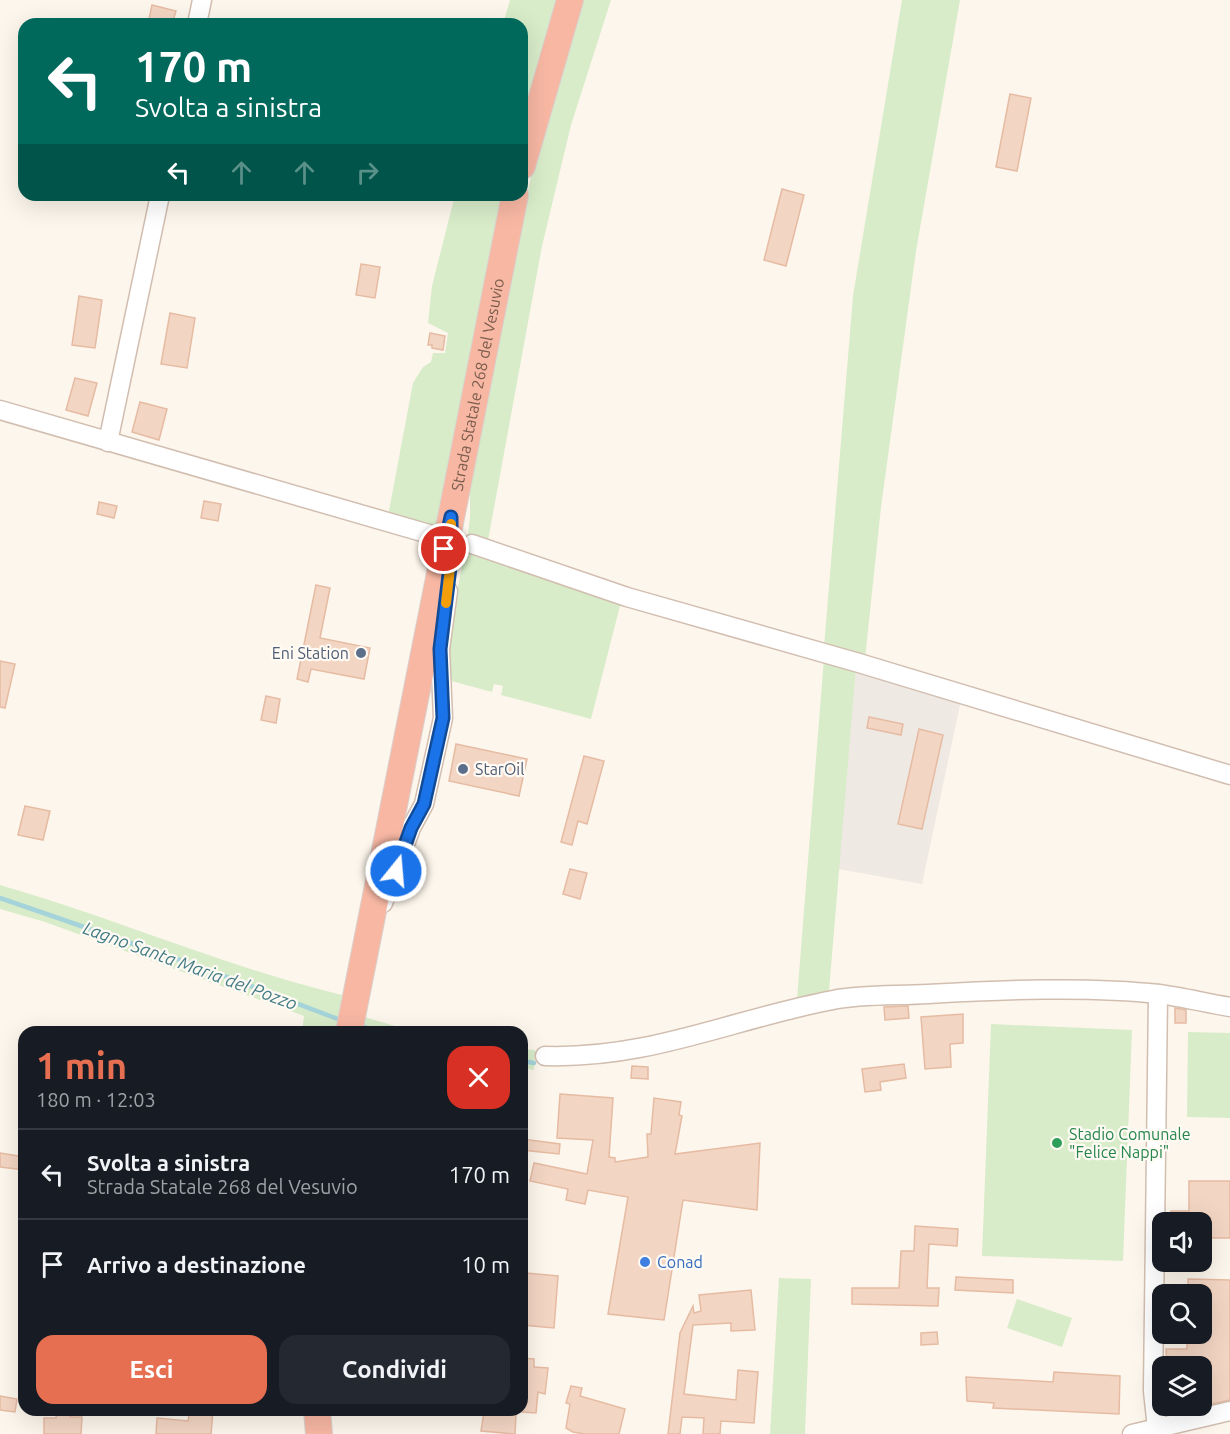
<!DOCTYPE html>
<html lang="it">
<head>
<meta charset="utf-8">
<style>
  body { margin:0; font-family:Ubuntu,sans-serif; background:#242831; color:#f1f3f6; height:100vh; display:flex; flex-direction:column; font-size:22px; white-space:nowrap }
  * { box-sizing:border-box; margin:0 }
  p { font-size:20px; color:#9ea1a6 }
  .icon { flex:none; width:33px; height:33px; fill:none; stroke:currentColor; stroke-width:2; stroke-linecap:round; stroke-linejoin:round }
  .map { position:relative; flex:1; overflow:hidden }
  .side { position:absolute; left:18px; top:1026px; width:510px; height:390px; display:flex; flex-direction:column; background:#171b24; border-radius:18px; box-shadow:0 6px 24px #0002 }
  .side>* { flex:none }
  .hud { position:absolute; left:18px; top:18px; width:510px; height:183px; border-radius:18px; box-shadow:0 6px 24px #0002; background:#00695c; color:#fff; overflow:hidden }
  .controls { position:absolute; left:1152px; top:1212px; display:grid; gap:12px }
  .controls a { display:grid; place-items:center; width:60px; height:60px; border-radius:12px; background:#171b24; box-shadow:0 6px 24px #0002; font-size:30px }
  .pin { position:absolute; display:grid; place-items:center; width:51px; height:51px; color:#fff; margin:-26px; border:3px solid #fff; border-radius:50%; box-shadow:0 2px 6px #0007 }
  .me { position:absolute; width:66px; margin:-33px; rotate:17deg; stroke-linejoin:round; filter:drop-shadow(0 0 4px #0008) }
  .turn { display:flex; align-items:center; gap:21px; height:126px; padding:0 18px; font-size:27px }
  .turn .icon { width:78px; height:78px; stroke-width:2.5 }
  .turn b { display:block; font-size:42px; line-height:51px }
  .lanes { display:flex; align-items:center; height:57px; padding:0 18px; background:#0003; justify-content:center; gap:30px; direction:ltr }
  .lanes .off { opacity:.35 }
  .round { display:grid; place-items:center; flex:none; width:63px; height:63px; border-radius:18px; background:#242831 }
  .overview { display:flex; align-items:center; justify-content:space-between; height:102px; padding:0 18px }
  h1 { font-size:36px; font-weight:700; line-height:45px; color:#e76f51 }
  .primary-button { display:flex; gap:12px; margin-top:auto; padding:12px 18px }
  .primary-button a { flex:1; height:69px; border-radius:18px; background:#e76f51; color:#fff; font-size:24px; font-weight:700; line-height:69px; text-align:center }
  .primary-button a+a { background:#242831; color:#f1f3f6 }
  ul { padding:0; list-style:none }
  li { display:flex; align-items:center; gap:18px; height:90px; padding:0 18px; border-top:2px solid #363941 }
  li div { flex:1 }
  li b { display:block; font-size:22px }
  li em { font-style:normal }
  .map>svg:first-child { display:block }
</style>
</head>
<body>
<div class="map">
<svg width="1230" height="1434" viewBox="0 0 1230 1434">
  <rect width="100%" height="100%" fill="#fdf6ec"/>
  <!-- industrial -->
  <polygon fill="#efe9e4" points="856,668 961,700 922,884 838,869"/>
  <!-- green -->
  <g fill="#d8ecc9">
    <polygon points="510,0 557,0 522,119 522,24 503,24"/>
    <polygon points="582,0 611,0 571,125 542,246 487,546 467,540 470,518 470,478 540,132"/>
    <polygon points="902,0 960,0 916,251 881,507 865,659 824,647 853,296"/>
    <polygon points="455,195 503,195 435,531 388,516 413,383 423,367 431,362 433,353 445,353 448,333 428,323 432,286"/>
    <polygon points="466,545 622,598 591,719 501,695 503,686 494,684 492,692 444,679 446,649"/>
    <polygon points="824,658 856,668 829,991 797,999"/>
    <path d="M0,885c115,33 226,82 342,110l-2,15 76,22h-65l-14,-5 -2,5h-33l2,-16 -259,-94 -45,-13z"/>
    <polygon points="991,1024 1132,1030 1123,1261 982,1256"/>
    <polygon points="1188,1032 1230,1033 1230,1118 1187,1117"/>
    <polygon points="522,1049 535,1050 534,1070 522,1068"/>
    <polygon points="779,1278 811,1279 805,1434 770,1434"/>
    <polygon points="1017,1299 1072,1318 1062,1347 1007,1328"/>
  </g>
  <g fill="none" stroke-linecap="round" stroke-linejoin="round">
    <!-- stream -->
    <g stroke="#a5d3da" stroke-width="4.5">
      <polyline points="0,898 206,969 343,1021"/>
      <polyline points="360,1026 380,1032"/>
      <polyline points="522,1061 534,1063"/>
    </g>
  </g>
  <!-- building -->
  <g fill="#f3d5c3" stroke="#e6bba3" stroke-width="1.5">
    <polygon points="152,5 176,11 172,24 148,24"/>
    <polygon points="1010,94 1031,98 1017,171 996,167"/>
    <polygon points="782,189 804,195 786,266 764,260"/>
    <polygon points="361,264 380,267 375,298 356,295"/>
    <polygon points="79,296 102,300 95,348 72,345"/>
    <polygon points="170,313 195,318 187,368 161,364"/>
    <polygon points="430,333 445,336 443,350 432,348 432,345 428,345"/>
    <polygon points="75,378 97,383 88,416 66,410"/>
    <polygon points="140,402 167,409 159,440 132,432"/>
    <polygon points="204,501 221,504 218,521 201,518"/>
    <polygon points="99,502 117,506 114,518 97,514"/>
    <polygon points="316,585 330,588 320,638 370,648 364,679 311,669 308,682 297,679"/>
    <polygon points="0,661 15,664 5,708 0,707"/>
    <polygon points="266,696 280,699 276,723 261,720"/>
    <polygon points="869,717 903,724 901,735 867,728"/>
    <polygon points="919,729 943,735 922,829 898,824"/>
    <polygon points="456,744 527,759 519,796 449,781"/>
    <polygon points="584,756 604,761 587,824 578,821 572,845 561,842"/>
    <polygon points="25,806 50,811 43,840 18,835"/>
    <polygon points="570,869 587,873 580,899 563,894"/>
    <polygon points="908,1006 909,1018 885,1020 884,1007"/>
    <polygon points="1175,1008 1186,1010 1186,1023 1175,1023"/>
    <polygon points="963,1014 963,1043 950,1044 951,1067 925,1069 921,1017"/>
    <polygon points="904,1064 906,1078 880,1082 881,1090 865,1092 862,1069"/>
    <polygon points="632,1066 648,1067 648,1079 631,1078"/>
    <polygon points="560,1094 613,1098 609,1157 615,1158 615,1162 648,1157 647,1134 651,1134 654,1098 681,1102 679,1115 682,1116 675,1154 760,1143 757,1210 683,1200 664,1320 608,1314 628,1197 588,1190 585,1204 566,1200 568,1189 530,1181 534,1163 587,1174 593,1140 557,1138"/>
    <polygon points="522,1139 560,1144 559,1154 522,1150"/>
    <polygon points="0,1153 24,1157 24,1170 0,1167"/>
    <polygon points="1189,1181 1230,1181 1230,1238 1202,1238 1202,1222 1171,1222 1171,1211 1189,1211"/>
    <polygon points="915,1226 958,1229 957,1246 929,1244 927,1288 939,1288 938,1306 852,1304 852,1288 899,1288 901,1251 914,1251"/>
    <polygon points="526,1273 558,1276 554,1328 522,1325"/>
    <polygon points="956,1277 1013,1280 1013,1293 955,1290"/>
    <polygon points="1188,1279 1230,1280 1230,1400 1171,1413 1169,1406 1202,1406 1202,1364 1167,1366 1166,1349 1187,1349 1187,1334 1202,1334 1202,1294 1188,1294"/>
    <polygon points="751,1290 755,1330 731,1331 731,1323 693,1325 684,1394 736,1400 738,1370 758,1372 754,1423 721,1421 720,1434 703,1434 704,1418 682,1417 680,1434 668,1434 680,1333 693,1306 694,1313 701,1311 699,1295"/>
    <polygon points="937,1332 938,1344 921,1345 921,1333"/>
    <polygon points="522,1358 534,1359 534,1367 548,1368 545,1394 538,1392 536,1413 522,1412"/>
    <polygon points="1054,1372 1120,1376 1119,1414 993,1408 994,1403 967,1401 966,1377 1053,1382"/>
    <polygon points="571,1386 582,1388 580,1396 625,1409 619,1434 584,1434 573,1432 566,1428 570,1404 566,1403"/>
    <polygon points="0,1396 17,1399 15,1412 0,1410"/>
    <polygon points="57,1410 70,1410 70,1417 82,1417 81,1434 44,1434 44,1418 56,1418"/>
    <polygon points="190,1410 213,1410 211,1434 156,1434 157,1418 188,1421"/>
    <polygon points="484,1412 516,1414 515,1434 481,1431"/>
  </g>
  <g fill="none" stroke-linecap="round" stroke-linejoin="round">
    <!-- minor casing -->
    <g stroke="#d1beb0" stroke-width="21">
      <g id="minor">
        <polyline points="197,24 202,0"/>
        <polyline points="0,410 429,534"/>
        <polyline points="108,442 160,195"/>
        <polyline points="472,544 627,597 859,663 1230,775"/>
        <polyline points="383,903 411,828 424,804 443,718 440,649 448,591"/>
        <path d="M545,1056c106,3 187,-37 288,-56 30,-6 64,-4 95,-6 71,-4 160,-8 231,0 23,3 47,9 71,13"/>
        <polyline points="1157,1428 1153,1391 1158,994"/>
        <polyline points="1132,1434 1230,1411"/>
      </g>
    </g>
    <!-- highway casing -->
    <g stroke="#dad1cd" stroke-width="28">
      <g id="highway">
        <polyline points="522,166 570,0"/>
        <path id="s1" d="M349,1032l166,-837"/>
        <polyline points="317,1410 319,1434"/>
      </g>
    </g>
    <!-- minor -->
    <use href="#minor" stroke="#fff" stroke-width="18"/>
    <!-- highway -->
    <use href="#highway" stroke="#f7b7a3" stroke-width="26"/>
  </g>
  <g fill="none" stroke-linecap="round" stroke-linejoin="round">
    <!-- route casing -->
    <g stroke="#114b97" stroke-width="15">
      <polyline id="route" points="396,871 411,828 424,804 443,718 440,649 451,559 451,517 444,549"/>
    </g>
    <!-- route -->
    <use href="#route" stroke="#1a73e8" stroke-width="10"/>
    <!-- slow -->
    <polyline stroke="#f59e0b" stroke-width="10" points="446,603 451,559 451,524"/>
  </g>
  <!-- markers -->
  <g fill="#5c6f8a" stroke="#fffaf3" stroke-width="2">
    <circle cx="361" cy="653" r="6"/>
    <circle cx="463" cy="769" r="6"/>
  </g>
  <circle fill="#2e9e5b" stroke="#fffaf3" stroke-width="2" cx="1057" cy="1143" r="6"/>
  <circle fill="#3f7fe0" stroke="#fffaf3" stroke-width="2" cx="645" cy="1262" r="6"/>
  <g text-anchor="middle" stroke-width="4.5" stroke-linejoin="round" paint-order="stroke">
    <!-- street labels -->
    <g font-size="16" fill="#7a5c4d" stroke="#fffaf3">
      <text dy="6" stroke="none"><textPath href="#s1" startOffset="660">Strada Statale 268 del Vesuvio</textPath></text>
    </g>
    <!-- service labels -->
    <g font-size="16" fill="#4e5e75" stroke="#fffaf3" text-anchor="end">
      <text x="349" y="659">Eni Station</text>
      <text x="475" y="775" text-anchor="start">StarOil</text>
    </g>
    <!-- leisure labels -->
    <g font-size="16" fill="#27864d" stroke="#fffaf3" text-anchor="start">
      <text x="1069" y="1140">Stadio Comunale<tspan x="1069" dy="18">"Felice Nappi"</tspan></text>
    </g>
    <!-- shop labels -->
    <g font-size="16" fill="#366cbe" stroke="#fffaf3" text-anchor="start">
      <text x="657" y="1268">Conad</text>
    </g>
    <!-- water labels -->
    <g font-size="18" font-style="italic" fill="#437c86" stroke="#fffaf3">
      <text transform="translate(190 966) rotate(20)" y="6">Lagno Santa Maria del Pozzo</text>
    </g>
  </g>
</svg>
<div class="controls">
<a><svg class="icon" aria-label="sound" viewBox="0 0 24 24"><path d="M4 9h4l5-4v14l-5-4H4zM17 9q2 3 0 6"/></svg></a>
<a><svg class="icon" aria-label="search" viewBox="0 0 24 24"><circle cx="10" cy="10" r="6"/><path d="M15 15l6 6"/></svg></a>
<a><svg class="icon" aria-label="layers" viewBox="0 0 24 24"><path d="M12 4l9 5-9 5-9-5zM3 14l9 5 9-5"/></svg></a>
</div>
<div class="pin" style="left:444px;top:549px;background:#d93025"><svg class="icon" aria-label="arrive" viewBox="0 0 24 24"><path d="M6 21V4h12l-3 4 3 4H6"/></svg></div>
<svg class="me" style="left:396px;top:871px" viewBox="-20 -20 40 40"><circle r="17" fill="#1a73e8" stroke="#fff" stroke-width="3"/><path d="M0-11L8 9 0 5-8 9z" fill="#fff"/></svg>
<div class="hud">
<div class="turn"><svg class="icon" aria-label="left" viewBox="0 0 24 24"><path d="M17 20v-9H6M10 6l-5 5 5 5"/></svg><div><b>170 m</b>Svolta a sinistra</div></div>
<div class="lanes"><svg class="icon" aria-label="left" viewBox="0 0 24 24"><path d="M17 20v-9H6M10 6l-5 5 5 5"/></svg><svg class="icon off" aria-label="ahead" viewBox="0 0 24 24"><path d="M12 20V5M6 11l6-6 6 6"/></svg><svg class="icon off" aria-label="ahead" viewBox="0 0 24 24"><path d="M12 20V5M6 11l6-6 6 6"/></svg><svg class="icon off" aria-label="right" viewBox="0 0 24 24"><path d="M7 20v-9h11M14 6l5 5-5 5"/></svg></div>
</div>
<section class="side">
<div class="overview"><div><h1>1 min</h1><p>180 m · 12:03</p></div><a class="round" style="background:#d93025;color:#fff"><svg class="icon" aria-label="close" viewBox="0 0 24 24"><path d="M6 6l12 12M18 6L6 18"/></svg></a></div>
<ul>
<li><svg class="icon" aria-label="left" viewBox="0 0 24 24"><path d="M17 20v-9H6M10 6l-5 5 5 5"/></svg><div><b>Svolta a sinistra</b><p>Strada Statale 268 del Vesuvio</p></div><em>170 m</em></li>
<li><svg class="icon" aria-label="arrive" viewBox="0 0 24 24"><path d="M6 21V4h12l-3 4 3 4H6"/></svg><div><b>Arrivo a destinazione</b></div><em>10 m</em></li>
</ul>
<div class="primary-button"><a>Esci</a><a>Condividi</a></div>
</section>
</div>
</body>
</html>
